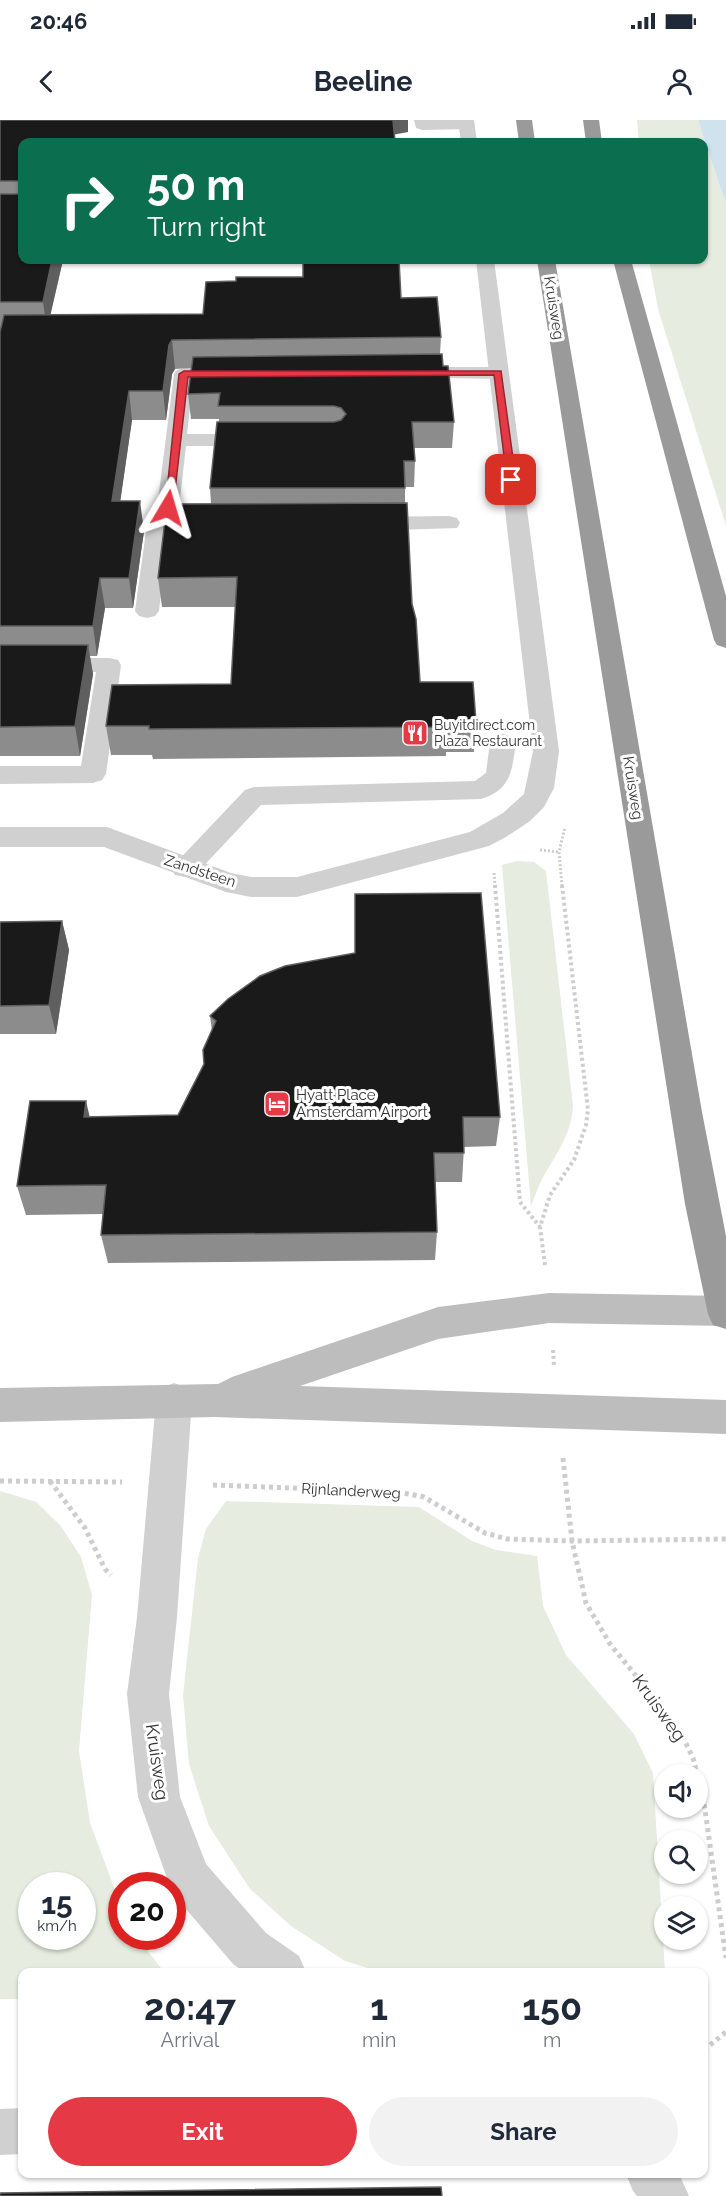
<!DOCTYPE html>
<html lang="en">
<head>
<meta charset="utf-8">
<style>
  body { margin:0; font-family:Raleway,sans-serif; background:#f2f2f3; color:#1f2937; height:100vh; display:flex; flex-direction:column; font-size:22px; white-space:nowrap }
  * { box-sizing:border-box; margin:0 }
  p { font-size:20px; color:#747a83 }
  .icon { flex:none; width:33px; height:33px; fill:none; stroke:currentColor; stroke-width:2; stroke-linecap:round; stroke-linejoin:round }
  .map { position:relative; flex:1; overflow:hidden }
  .sheet { position:absolute; left:18px; top:1848px; width:690px; height:210px; display:flex; flex-direction:column; background:#fff; border-radius:12px; box-shadow:0 2px 4px #0004 }
  .sheet>* { flex:none }
  .guide { position:absolute; left:18px; top:18px; width:690px; height:126px; border-radius:12px; box-shadow:0 2px 4px #0004; background:#0b6e4f; color:#fff; overflow:hidden }
  .tools { position:absolute; left:654px; top:1644px; display:grid; gap:12px }
  .tools a { display:grid; place-items:center; width:54px; height:54px; border-radius:50%; background:#fff; box-shadow:0 2px 4px #0004; font-size:30px }
  .speed { position:absolute; left:18px; top:1752px; display:flex; gap:12px; font-size:30px; font-weight:700; text-align:center }
  .speed>* { display:grid; place-content:center; width:78px; height:78px; border-radius:50%; background:#fff; box-shadow:0 2px 4px #0004; line-height:1 }
  .speed small { font-size:15px; font-weight:400 }
  .speed .limit { border:9px solid #d22; background:#fff; color:#111 }
  .pin { position:absolute; display:grid; place-items:center; width:51px; height:51px; color:#fff; margin:-26px; border-radius:12px; box-shadow:0 3px 9px #0006 }
  .me { position:absolute; width:66px; margin:-33px; rotate:7deg; stroke-linejoin:round; filter:drop-shadow(0 0 4px #0008) }
  .turn { display:flex; align-items:center; gap:21px; height:126px; padding:0 30px; font-size:27px }
  .turn .icon { width:78px; height:78px; stroke-width:2.5 }
  .turn b { display:block; font-size:42px; line-height:51px }
  .eta { display:flex; justify-content:space-evenly; align-items:center; height:102px; text-align:center }
  .eta b { font-size:36px; font-weight:700; line-height:42px }
  .cta { display:flex; gap:12px; margin-top:auto; padding:12px 30px }
  .cta a { flex:1; height:69px; border-radius:36px; background:#e63946; color:#fff; font-size:24px; font-weight:700; line-height:69px; text-align:center }
  .cta a+a { background:#f2f2f3; color:#1f2937 }
  .status { display:flex; justify-content:space-between; align-items:center; height:42px; padding:0 30px; background:#fff; direction:ltr }
  .status svg { height:16px; fill:currentColor }
  header { display:flex; justify-content:space-between; align-items:center; height:78px; padding:0 30px; background:#fff; font-size:27px; font-weight:700 }
  .map>svg:first-child { display:block }
</style>
</head>
<body>
<div class="status"><b>20:46</b><svg viewBox="0 0 49 12"><path d="M0 12V9h3v3zM5 12V6h3v6zM10 12V3h3v9zM15 12V0h3v12zM26 1h20v11H26zM47 4h2v5h-2z"/></svg></div>
<header><svg class="icon" aria-label="back" viewBox="0 0 24 24"><path d="M15 5l-7 7 7 7"/></svg>Beeline<svg class="icon" aria-label="person" viewBox="0 0 24 24"><circle cx="12" cy="8" r="4"/><path d="M4 21q1-7 8-7t8 7"/></svg></header>
<div class="map">
<svg width="726" height="2076" viewBox="0 0 726 2076">
  <rect width="100%" height="100%" fill="#fff"/>
  <!-- green -->
  <g fill="#e6ecdf" fill-rule="evenodd">
    <polygon points="637,0 698,0 726,84 726,406 658,189 649,140 704,140 704,22 639,22"/>
    <path d="M517,741l17,1 12,9 27,235c-2,30 -17,48 -31,73 -4,8 -7,18 -11,27l-29,-341z"/>
    <path d="M0,1371l36,11 24,23 21,32 11,38 -13,156 11,72 31,83 1,30 15,1 27,35h-142v27h-22zM32,1766h50v50h-50z"/>
    <polygon points="226,1381 419,1387 472,1421 496,1430 537,1436 543,1486 566,1535 634,1614 653,1653 665,1852 381,1852 345,1841 291,1806 250,1769 209,1706 189,1644 183,1575 198,1438 206,1409"/>
  </g>
  <!-- water -->
  <polygon fill="#cfe2ee" points="698,0 726,0 726,84"/>
  <g fill="none" stroke-linecap="round" stroke-linejoin="round">
    <!-- path-far2 -->
    <g stroke="#cdcdcd" stroke-width="3" stroke-dasharray="2 2" stroke-linecap="butt">
      <polyline points="540,730 559,732"/>
      <polyline points="494,753 495,766"/>
      <polyline points="562,766 559,732 565,707"/>
    </g>
    <!-- path-far1 -->
    <g stroke="#cdcdcd" stroke-width="4" stroke-dasharray="3 3" stroke-linecap="butt">
      <polyline points="495,765 520,1082 540,1107"/>
      <polyline points="545,1145 540,1107 550,1075 574,1040 586,1005 588,990 562,765"/>
      <polyline points="553,1230 554,1247"/>
    </g>
    <!-- path -->
    <g stroke="#cdcdcd" stroke-width="5" stroke-dasharray="4 4" stroke-linecap="butt">
      <polyline points="563,1338 572,1421 586,1483 610,1524 678,1607 693,1638 703,1676 726,1838"/>
      <polyline points="0,1361 122,1362"/>
      <polyline points="50,1361 85,1408 105,1449 111,1455"/>
      <polyline points="213,1365 398,1372 424,1377 485,1413 507,1419 572,1421 726,1419"/>
      <polyline points="704,1930 726,1912"/>
    </g>
    <!-- lane -->
    <g fill="#d0d0d0" fill-rule="evenodd">
      <polygon points="414,0 470,0 475,4 467,9 422,10 416,8"/>
      <polygon points="407,247 498,247 505,249 508,253 505,257 498,259 400,257 397,253 400,249"/>
      <polygon points="184,248 234,248 241,250 244,254 241,258 193,260 187,314 258,314 265,316 268,320 265,324 258,326 186,326 179,388 176,393 168,395 160,393 157,388 174,254 177,250"/>
      <polygon points="449,396 457,398 460,403 457,408 366,411 358,409 355,404 358,399 366,397"/>
      <polygon points="158,397 204,399 207,404 204,409 168,411 159,491 155,496 147,498 139,496 135,491 147,404 150,399"/>
      <polygon points="0,538 109,538 118,540 121,545 106,654 102,660 93,663 0,664 0,646 81,646 96,552 0,552"/>
      <path d="M503,614l9,2 4,6c-4,27 -4,48 -35,57l-220,6 -66,70 -10,2 -10,-2 -4,-7 74,-78 9,-3 221,-6 11,-8 4,-31 4,-6z"/>
      <polygon points="22,1988 22,2034 0,2035 0,1989"/>
    </g>
    <!-- street -->
    <g fill="#d0d0d0" fill-rule="evenodd">
      <polygon points="458,0 474,0 477,22 461,22"/>
      <polygon points="476,140 494,140 559,631 554,668 544,687 530,701 506,717 489,726 297,777 251,777 226,772 104,727 0,727 0,707 107,707 231,753 251,757 297,757 470,712 503,693 524,674 533,631"/>
      <polygon points="174,1263 187,1268 192,1280 177,1497 169,1574 180,1677 206,1744 266,1813 299,1836 306,1852 245,1852 234,1845 173,1774 172,1766 170,1766 167,1758 138,1677 127,1574 137,1497 156,1280 161,1268"/>
      <polygon points="626,2054 679,2054 689,2076 637,2076 633,2071"/>
    </g>
    <!-- secondary -->
    <polygon fill="#bdbdbd" fill-rule="evenodd" points="549,1173 726,1176 726,1206 549,1203 438,1219 300,1266 726,1280 726,1314 214,1297 0,1302 0,1268 218,1264 232,1257 438,1187"/>
    <!-- highway -->
    <g fill="#9a9a9a" fill-rule="evenodd">
      <polygon points="516,0 532,0 535,22 519,22"/>
      <polygon points="583,0 599,0 602,22 586,22"/>
      <polygon points="537,140 555,140 702,992 726,1116 726,1209 713,1205 708,1194 685,1084"/>
      <polygon points="613,140 631,140 726,476 726,528 717,525 714,520"/>
    </g>
  </g>
  <!-- wall -->
  <g fill="#8c8c8c">
    <polygon points="0,0 408,0 408,12 22,22 22,140 63,140 50,195 203,194 401,178 441,217 440,234 454,302 452,328 414,328 415,341 414,367 405,367 405,383 412,484 420,562 476,602 474,632 446,632 446,636 153,639 152,635 111,635 106,606 231,564 235,487 162,487 158,458 211,384 210,368 219,299 191,299 188,274 191,248 175,249 172,254 166,300 132,300 120,381 144,411 133,488 105,488 97,536 90,536 93,554 80,636 0,636"/>
    <polygon points="62,801 69,830 56,914 0,914 0,802"/>
    <polygon points="210,896 500,997 496,1026 464,1027 462,1062 435,1062 437,1112 435,1140 108,1143 101,1115 103,1094 26,1095 17,1066 90,997 178,995 204,944 212,911"/>
  </g>
  <!-- shaded-wall -->
  <g fill="#5f5f5f">
    <polygon points="392,0 408,0 408,12 392,15"/>
    <polygon points="52,140 63,140 47,210 43,182"/>
    <polygon points="172,220 175,249 172,254 166,300 163,271 169,225"/>
    <polygon points="129,271 132,300 116,411 112,381"/>
    <polygon points="140,381 144,411 133,488 129,458"/>
    <polygon points="100,458 105,488 97,536 93,506"/>
    <polygon points="88,525 93,554 80,636 75,606"/>
    <polygon points="62,801 69,830 56,914 49,885"/>
    <polygon points="86,981 93,1011 84,997"/>
  </g>
  <!-- building -->
  <g fill="#1a1a1a" stroke="#5f5f5f" stroke-width="1.5">
    <polygon points="0,0 393,0 395,22 22,22 22,140 52,140 43,182 0,182 0,74 19,74 19,61 0,61"/>
    <polygon points="311,140 399,140 401,178 437,177 441,217 172,220 169,225 163,271 129,271 112,381 140,381 129,458 100,458 93,506 0,506 0,212 4,195 203,194 206,162 236,161 236,157 303,157 303,143 311,143"/>
    <polygon points="442,234 443,246 448,246 454,302 412,302 415,341 404,341 405,368 210,368 217,302 334,302 341,300 346,294 341,288 334,286 218,286 220,273 188,274 193,237"/>
    <polygon points="407,383 412,484 416,499 420,562 473,562 476,602 448,602 448,607 149,609 149,606 106,606 112,565 231,564 237,457 158,458 167,384"/>
    <polygon points="0,525 88,525 75,606 0,607"/>
    <polygon points="481,773 500,997 463,997 464,1033 434,1033 437,1112 101,1115 106,1065 17,1066 30,981 86,981 84,997 178,995 204,944 203,930 216,901 210,896 228,879 260,856 285,846 355,833 355,774"/>
    <polygon points="62,801 49,885 0,886 0,802"/>
    <polygon points="441,2067 442,2076 0,2076 0,2073"/>
  </g>
  <!-- route -->
  <polygon fill="#e63946" stroke="#96252e" stroke-width="1.5" points="184,251 501,251 516,360 511,363 507,360 494,255 188,257 173,388 165,390 179,254"/>
  <!-- icons -->
  <defs>
    <g id="restaurant-square" transform="scale(1.35)"><rect x="-9" y="-9" width="18" height="18" rx="4" fill="#e63946" stroke="#fff"/><path d="M-5-6h1v4h1v-4h1v4h1v-4h1v5L-1.5 .5V6h-2V.5L-5-1ZM5-6V6H3V1.5H1.5Q1.5-4 5-6Z" fill="#fff"/></g>
    <g id="hotel-square" transform="scale(1.35)"><rect x="-9" y="-9" width="18" height="18" rx="4" fill="#e63946" stroke="#fff"/><path d="M-6-4.5h1.5V1H6V5H4.5V3h-9V5H-6ZM-4 0a1.8 1.8 0 1 1 3.6 0ZM.5 0V-2.5h3Q6-2.5 6 0Z" fill="#fff"/></g>
  </defs>
  <g fill-rule="evenodd">
    <use href="#restaurant-square" x="415" y="613"/>
    <use href="#hotel-square" x="277" y="984"/>
  </g>
  <g text-anchor="middle" stroke-width="6" stroke-linejoin="round" paint-order="stroke">
    <!-- far-poi labels -->
    <g font-size="14" fill="#333" stroke="#fff" text-anchor="start">
      <text x="434" y="610">Buyitdirect.com<tspan x="434" dy="16">Plaza Restaurant</tspan></text>
    </g>
    <!-- street labels -->
    <g font-size="15" fill="#333" stroke="#fff">
      <text transform="translate(554 188) rotate(81)" y="5">Kruisweg</text>
      <text transform="translate(633 668) rotate(81)" y="5">Kruisweg</text>
      <text transform="translate(200 751) rotate(18)" y="5">Zandsteen</text>
      <text transform="translate(351 1371) rotate(3)" y="5">Rijnlanderweg</text>
    </g>
    <!-- poi labels -->
    <g font-size="15" fill="#333" stroke="#fff" text-anchor="start">
      <text x="296" y="980">Hyatt Place<tspan x="296" dy="17">Amsterdam Airport</tspan></text>
    </g>
    <!-- near-street labels -->
    <g font-size="18" fill="#333" stroke="#fff">
      <text transform="translate(659 1588) rotate(54)" y="6">Kruisweg</text>
      <text transform="translate(157 1642) rotate(82)" y="6">Kruisweg</text>
    </g>
  </g>
</svg>
<div class="tools">
<a><svg class="icon" aria-label="sound" viewBox="0 0 24 24"><path d="M4 9h4l5-4v14l-5-4H4zM17 9q2 3 0 6"/></svg></a>
<a><svg class="icon" aria-label="search" viewBox="0 0 24 24"><circle cx="10" cy="10" r="6"/><path d="M15 15l6 6"/></svg></a>
<a><svg class="icon" aria-label="layers" viewBox="0 0 24 24"><path d="M12 4l9 5-9 5-9-5zM3 14l9 5 9-5"/></svg></a>
</div>
<div class="speed"><div>15<small>km/h</small></div><div class="limit">20</div></div>
<div class="pin" style="left:511px;top:360px;background:#d93025"><svg class="icon" aria-label="arrive" viewBox="0 0 24 24"><path d="M6 21V4h12l-3 4 3 4H6"/></svg></div>
<svg class="me" style="left:168px;top:388px" viewBox="-20 -20 40 40"><path d="M0-17L14 15 0 8-14 15z" fill="#e63946" stroke="#fff" stroke-width="4"/></svg>
<div class="guide">
<div class="turn"><svg class="icon" aria-label="right" viewBox="0 0 24 24"><path d="M7 20v-9h11M14 6l5 5-5 5"/></svg><div><b>50 m</b>Turn right</div></div>
</div>
<section class="sheet">
<div class="eta">
<div><b>20:47</b><p>Arrival</p></div>
<div><b>1</b><p>min</p></div>
<div><b>150</b><p>m</p></div>
</div>
<div class="cta"><a>Exit</a><a>Share</a></div>
</section>
</div>
</body>
</html>
